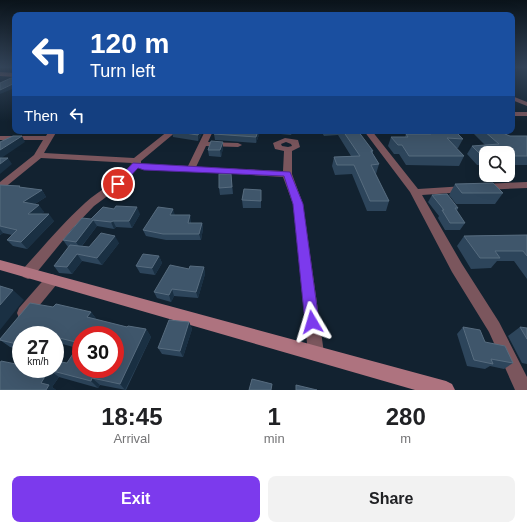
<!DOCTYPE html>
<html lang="en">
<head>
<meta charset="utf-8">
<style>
  body { margin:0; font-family:Helvetica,sans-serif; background:#f2f2f2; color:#202124; height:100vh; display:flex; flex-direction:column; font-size:15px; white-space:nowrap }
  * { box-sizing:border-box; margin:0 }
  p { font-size:13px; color:#757577 }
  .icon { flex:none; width:22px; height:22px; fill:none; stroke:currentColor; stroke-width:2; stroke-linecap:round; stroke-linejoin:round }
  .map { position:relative; height:390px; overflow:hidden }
  .details { display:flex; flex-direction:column; background:#fff; flex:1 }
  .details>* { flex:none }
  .hud { position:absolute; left:12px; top:12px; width:503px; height:122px; border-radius:8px; box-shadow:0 4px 16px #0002; background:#1a4fa0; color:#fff; overflow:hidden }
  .tools { position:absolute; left:479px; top:146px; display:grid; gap:8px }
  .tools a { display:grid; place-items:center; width:36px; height:36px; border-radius:8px; background:#fff; box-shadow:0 4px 16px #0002; font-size:20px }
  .speed { position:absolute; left:12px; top:326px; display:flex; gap:8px; font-size:20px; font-weight:700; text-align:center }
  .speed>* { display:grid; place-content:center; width:52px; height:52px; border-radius:50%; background:#fff; box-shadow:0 4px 16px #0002; line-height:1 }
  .speed small { font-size:10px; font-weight:400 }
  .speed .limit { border:6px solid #d22; background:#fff; color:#111 }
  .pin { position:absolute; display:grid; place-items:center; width:34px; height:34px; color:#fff; margin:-17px; border:2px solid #fff; border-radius:50%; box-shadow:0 1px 4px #0007 }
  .me { position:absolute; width:44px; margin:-22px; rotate:353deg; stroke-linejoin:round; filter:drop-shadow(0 0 3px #0008) }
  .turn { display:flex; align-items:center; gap:14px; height:84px; padding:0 12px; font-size:18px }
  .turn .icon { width:52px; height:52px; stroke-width:2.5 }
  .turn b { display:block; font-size:28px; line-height:34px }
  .then { display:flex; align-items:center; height:38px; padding:0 12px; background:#0003; gap:8px; font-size:15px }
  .eta { display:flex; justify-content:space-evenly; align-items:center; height:68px; text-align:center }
  .eta b { font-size:24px; font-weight:600; line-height:28px }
  .button { display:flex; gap:8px; margin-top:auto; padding:8px 12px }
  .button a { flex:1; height:46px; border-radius:8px; background:#7c3aed; color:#fff; font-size:16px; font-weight:600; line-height:46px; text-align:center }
  .button a+a { background:#f2f2f2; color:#202124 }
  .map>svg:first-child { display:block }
</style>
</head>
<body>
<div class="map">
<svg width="527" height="390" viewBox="0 0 527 390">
  <rect width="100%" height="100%" fill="#122230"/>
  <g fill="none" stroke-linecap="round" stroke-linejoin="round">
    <!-- street -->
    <g fill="#7b565d" fill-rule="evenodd">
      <polygon points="0,72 15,73 15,77 0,76"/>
      <polygon points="512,96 527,102 527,106 512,100"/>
      <rect x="512" y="112" width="15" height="4"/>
      <path d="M49,131h8l-13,22 90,5 34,-27h9l-36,30v3l47,2 17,-35h8l-5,11 30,1 4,2 -4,2 -32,-1 -10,21 87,4 1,-20 -9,-2 -2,-6 12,-5 13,2 2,7 -8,4v23l11,30 21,149 -2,6 -6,2 -6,-2 -2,-6 -15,-149 -10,-27 -145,-9 -17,18 -27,20 -21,22 -40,49 -5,2 -5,-2 -2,-4 2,-4c20,-22 40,-46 62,-66 15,-14 35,-22 47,-40l-91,-5 -38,31 -3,1v-8l34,-27 9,-15h-43v-4h46zM286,142l5,2 1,2 -4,1 -6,-1 -1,-2z"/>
      <polygon points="364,131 372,131 418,189 465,186 470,189 465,192 422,195 462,264 499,322 527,377 527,390 515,390 489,332 452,272 410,192"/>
      <polygon points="527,182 527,188 483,190 478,187 483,184"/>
      <polygon points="52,274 57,276 59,280 57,284 29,318 24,320 19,318 17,313 19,308 47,276"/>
    </g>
    <!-- secondary -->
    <polygon fill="#ae737f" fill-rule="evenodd" points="0,260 446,381 452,384 455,390 415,390 0,270"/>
  </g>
  <!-- wall -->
  <g fill="#2d455b">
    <polygon points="21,131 43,131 38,134 22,133"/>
    <polygon points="172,131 203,131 198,141 173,137"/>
    <polygon points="215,131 305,131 305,133 292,133 291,135 260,132 256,143 215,140 214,134"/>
    <polygon points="321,131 358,131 373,151 373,154 379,164 376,174 389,201 386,211 367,211 352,174 335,175 332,166 334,157 351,156 338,135 324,136"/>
    <polygon points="420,131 455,131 463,139 458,148 456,148 464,156 459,166 406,165 399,154 394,154 388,146 391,137 405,137 406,134 420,134 419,133"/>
    <polygon points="476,131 501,131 505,134 510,136 527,136 527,165 508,165 508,153 486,153 486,165 477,165 467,154 472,146 485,145 474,134"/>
    <polygon points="223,142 223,148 221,157 209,156 208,150"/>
    <polygon points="231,174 233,194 220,195 219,188"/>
    <polygon points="455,184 503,193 495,204 456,204 449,195"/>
    <polygon points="0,185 42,190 46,197 35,204 44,212 41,214 54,221 27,249 13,246 7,240 12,235 3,233 0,235"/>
    <polygon points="432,195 458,208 457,211 465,223 460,230 445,230 438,218 439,216 428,202"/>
    <polygon points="261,197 261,208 243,208 242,200"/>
    <polygon points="140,214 132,228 116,227 114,229 97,226 82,246 89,247 119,243 102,265 82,261 72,274 59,273 54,266 69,247 68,247 63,240 91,219"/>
    <polygon points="175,215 191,221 191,223 202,223 203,229 201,240 166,240 146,236 143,230"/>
    <polygon points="527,235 527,279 514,261 497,261 491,268 471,269 457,246 464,236"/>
    <polygon points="159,256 162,263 155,275 140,273 136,266"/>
    <polygon points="204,267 205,274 198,298 174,296 171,302 157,298 154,292"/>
    <polygon points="53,307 91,312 97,320 127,327 146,329 151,337 126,390 100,385 98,388 59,377 52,387 56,390 0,390 21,369 67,363 77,348 55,342 55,335 21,335 21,350 10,347 0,340 0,339"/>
    <polygon points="189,322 192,329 183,357 162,354 158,348"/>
    <polygon points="463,327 485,342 513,363 504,369 490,366 485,369 467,366 457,334"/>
    <polygon points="520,327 527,328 527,364 522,363 508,336"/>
  </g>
  <!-- shaded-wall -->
  <g fill="#1a3043">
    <polygon points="15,83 15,88 0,94 0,90"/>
    <polygon points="36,131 43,131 38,134"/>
    <polygon points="200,131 203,131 198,141 198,135"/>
    <polygon points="258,131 260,131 260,132 256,143 256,137"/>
    <polygon points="22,136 25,142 0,159 0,150"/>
    <polygon points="223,142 223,148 221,157 220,150"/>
    <polygon points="8,158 12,164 0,174 0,164"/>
    <polygon points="42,190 46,197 28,208 23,202"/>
    <polygon points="39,205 44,212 33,221 28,214"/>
    <polygon points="137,207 140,214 132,228 129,221"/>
    <polygon points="173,209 175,215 170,215"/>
    <polygon points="49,214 54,221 27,249 21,242"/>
    <polygon points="190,215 191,221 189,229 188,223"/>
    <polygon points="93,220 97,226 80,248 76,242"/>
    <polygon points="113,221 116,227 114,229 111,222"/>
    <polygon points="202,223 203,229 201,240 199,234"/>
    <polygon points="0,229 3,233 0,235"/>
    <polygon points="115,236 119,243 102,265 97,258"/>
    <polygon points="77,254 82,261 72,274 67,267"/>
    <polygon points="159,256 162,263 155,275 152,268"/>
    <polygon points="204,267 205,274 198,298 196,292"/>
    <polygon points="172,289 174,296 171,302 169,295"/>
    <polygon points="13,290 24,300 0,330 0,305"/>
    <polygon points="91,312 97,320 87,317"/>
    <polygon points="189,322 192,329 183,357 180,351"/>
    <polygon points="146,329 151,337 125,390 120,384"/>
    <polygon points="33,331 38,335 30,335"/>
    <polygon points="49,370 59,377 52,387 56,390 46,390 41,383"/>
    <polygon points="92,378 100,385 98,388 91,381"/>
  </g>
  <!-- building -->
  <g fill="#3f566b" stroke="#576c7f" fill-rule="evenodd">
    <polygon points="11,78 15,78 15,83 0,90 0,83"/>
    <polygon points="172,131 200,131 198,135"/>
    <polygon points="215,131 258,131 256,137 214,134"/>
    <polygon points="343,131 358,131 373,151 371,151 379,164 371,165 389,201 370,201 354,165 337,165 334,157 360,156"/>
    <polygon points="428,131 455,131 463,139 447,138 464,156 409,156 402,145 398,145 391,137 408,137 406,134 431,134"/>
    <polygon points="484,131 501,131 505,134 510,136 527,136 527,156 508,156 508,153 486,153 486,156 482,156 472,146 499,144"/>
    <polygon points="13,136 22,136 0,150 0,142"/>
    <polygon points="211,141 223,142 220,150 208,150"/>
    <polygon points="0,158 8,158 0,164"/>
    <polygon points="219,174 231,174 232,187 219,188"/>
    <polygon points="493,183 503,193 462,193 455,184"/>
    <polygon points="0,185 20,186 19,187 42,190 23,202 39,205 28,214 49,214 21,242 7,240 17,230 0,226"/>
    <polygon points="244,189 261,190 261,201 242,200"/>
    <polygon points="447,194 458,208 455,208 465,223 450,223 442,210 444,210 432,195"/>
    <polygon points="116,206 137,207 129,221 113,221 111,222 93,220 76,242 63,240 82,218 91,219 103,207 114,209"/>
    <polygon points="158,207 173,209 170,215 190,215 188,223 202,223 199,234 163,234 143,230"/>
    <polygon points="101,233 115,236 97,258 77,254 67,267 54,266 70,245 89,247"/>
    <polygon points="527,235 527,256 523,251 495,251 500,258 480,258 464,236"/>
    <polygon points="143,254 159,256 152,268 136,266"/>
    <polygon points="170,265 189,269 190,266 204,267 196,292 172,289 169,295 154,292"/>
    <polygon points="0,286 13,290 0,305"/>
    <path d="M30,303l23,4 3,-3 35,8 -4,5 40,10 1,-1 18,3 -26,55 -28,-6 -1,3 -42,-11 -8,13 8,2 -3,5h-46v-27l1,-2 20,4v4h34v-8l12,2 13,-20 -25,-6v-2h-6l-16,-4 -3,4h-9v10l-21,-5v-1zM81,335h34v34h-34z"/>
    <polygon points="169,320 189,322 180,351 158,348"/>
    <polygon points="463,327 480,330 485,342 505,346 513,363 491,359 493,364 474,360"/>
    <polygon points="520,327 527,328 527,339"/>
    <polygon points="252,379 272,384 271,390 249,390"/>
    <polygon points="296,385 317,390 296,390"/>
  </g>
  <!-- sky -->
  <linearGradient id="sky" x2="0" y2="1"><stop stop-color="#0a131a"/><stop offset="0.55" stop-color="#334459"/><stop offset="1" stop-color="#334459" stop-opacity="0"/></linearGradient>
  <rect width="527" height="122" fill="url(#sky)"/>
  <!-- route -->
  <polygon fill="#7c3aed" stroke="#51269a" points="133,163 290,172 303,204 319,322 317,326 312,328 307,326 305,322 293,204 284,176 144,170 138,168 121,186 115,186 115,182"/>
</svg>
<div class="tools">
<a><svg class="icon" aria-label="search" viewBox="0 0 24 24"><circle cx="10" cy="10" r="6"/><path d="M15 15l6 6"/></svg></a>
</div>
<div class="speed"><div>27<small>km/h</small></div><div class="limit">30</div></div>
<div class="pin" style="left:118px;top:184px;background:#d93025"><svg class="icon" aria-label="arrive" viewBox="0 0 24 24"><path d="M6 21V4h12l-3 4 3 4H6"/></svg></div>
<svg class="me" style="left:312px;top:322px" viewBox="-20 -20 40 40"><path d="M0-17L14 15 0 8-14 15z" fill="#7c3aed" stroke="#fff" stroke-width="4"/></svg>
<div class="hud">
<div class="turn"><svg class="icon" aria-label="left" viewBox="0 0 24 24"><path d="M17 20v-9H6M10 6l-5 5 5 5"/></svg><div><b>120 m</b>Turn left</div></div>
<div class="then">Then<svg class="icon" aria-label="left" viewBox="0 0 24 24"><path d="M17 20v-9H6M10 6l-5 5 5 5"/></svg></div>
</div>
</div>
<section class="details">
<div class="eta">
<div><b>18:45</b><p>Arrival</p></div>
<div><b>1</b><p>min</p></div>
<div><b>280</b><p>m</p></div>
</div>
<div class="button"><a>Exit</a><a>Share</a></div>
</section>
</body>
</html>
